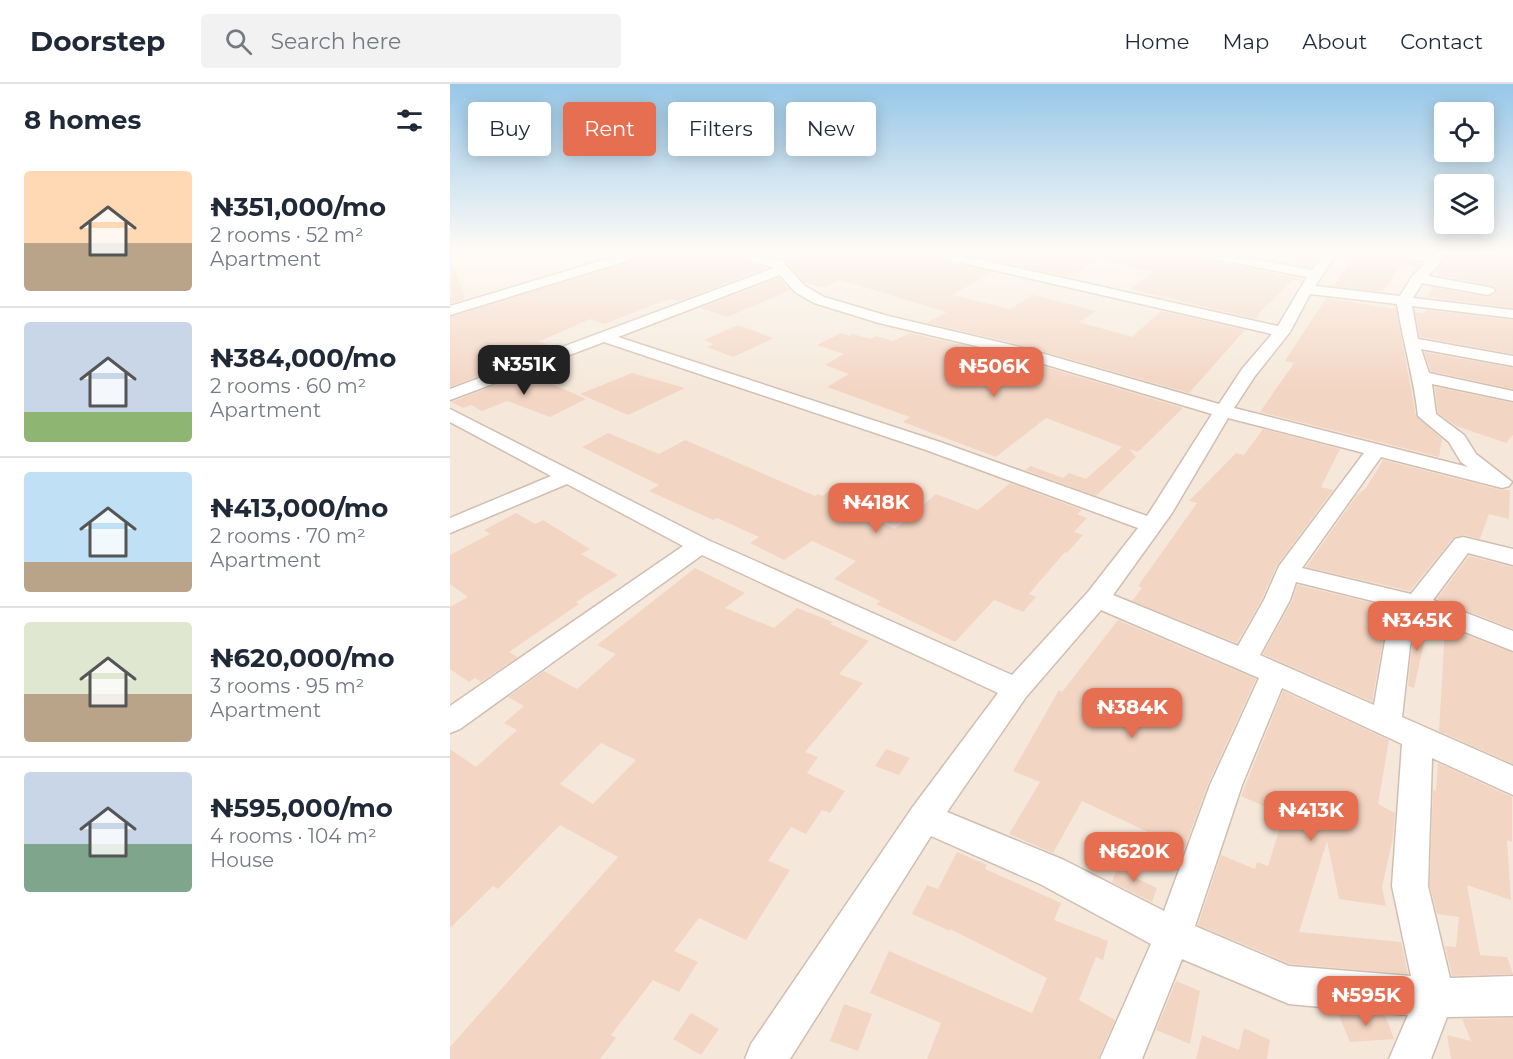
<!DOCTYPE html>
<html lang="en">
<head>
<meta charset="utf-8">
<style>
	body { margin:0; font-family:Montserrat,sans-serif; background:#f2f2f3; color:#1f2937; height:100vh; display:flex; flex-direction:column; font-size:22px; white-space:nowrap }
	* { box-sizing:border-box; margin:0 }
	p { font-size:20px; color:#747a83 }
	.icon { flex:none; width:33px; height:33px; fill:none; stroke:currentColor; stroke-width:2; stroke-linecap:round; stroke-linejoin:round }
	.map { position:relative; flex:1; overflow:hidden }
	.panel { display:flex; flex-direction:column; background:#fff; width:450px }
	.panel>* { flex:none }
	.top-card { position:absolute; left:18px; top:18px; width:570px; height:54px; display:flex; gap:12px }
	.buttons { position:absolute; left:984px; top:18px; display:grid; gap:12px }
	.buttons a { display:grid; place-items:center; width:60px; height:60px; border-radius:6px; background:#fff; box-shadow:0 3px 15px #0003; font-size:30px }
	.price { position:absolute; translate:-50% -51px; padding:0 14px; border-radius:12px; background:#e76f51; color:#fff; font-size:20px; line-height:39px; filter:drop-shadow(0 2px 3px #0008) }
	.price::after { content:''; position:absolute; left:50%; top:36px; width:18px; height:14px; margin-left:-9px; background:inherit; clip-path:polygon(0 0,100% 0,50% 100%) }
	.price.selected { background:#222; color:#fff }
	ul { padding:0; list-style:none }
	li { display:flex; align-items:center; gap:18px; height:150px; padding:0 24px }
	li+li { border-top:2px solid #e0e1e3 }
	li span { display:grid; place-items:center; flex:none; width:168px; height:120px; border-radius:6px; color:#555 }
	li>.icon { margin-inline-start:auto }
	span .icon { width:72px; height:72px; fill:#fffc; stroke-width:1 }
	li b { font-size:26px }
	h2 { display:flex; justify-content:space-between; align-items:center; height:72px; padding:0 24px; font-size:26px }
	.pill { padding:0 21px; border-radius:6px; background:#fff; box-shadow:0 3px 15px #0003; font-size:21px; line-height:54px }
	.pill.selected { background:#e76f51; color:#fff }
	header { display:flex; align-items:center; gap:36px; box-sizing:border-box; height:84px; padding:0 30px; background:#fff; border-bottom:2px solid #e0e1e3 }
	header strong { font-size:28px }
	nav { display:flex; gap:33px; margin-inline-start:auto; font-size:21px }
	.search { width:420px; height:54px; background:#f2f2f3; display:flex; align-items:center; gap:15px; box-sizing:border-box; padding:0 21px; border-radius:6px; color:#747a83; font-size:22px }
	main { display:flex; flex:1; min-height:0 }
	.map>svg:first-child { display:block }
	.residential { fill:#f5e8da }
	.building { fill:#f3d5c3; fill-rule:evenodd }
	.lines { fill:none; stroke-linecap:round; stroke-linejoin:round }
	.minor-casing { stroke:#d1beb0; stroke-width:3 }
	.minor { fill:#fff; fill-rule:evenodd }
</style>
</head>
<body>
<header>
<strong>Doorstep</strong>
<div class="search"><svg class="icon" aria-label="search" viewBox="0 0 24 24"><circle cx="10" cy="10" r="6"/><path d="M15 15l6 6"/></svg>Search here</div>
<nav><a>Home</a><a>Map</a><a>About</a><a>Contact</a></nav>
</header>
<main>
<section class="panel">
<h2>8 homes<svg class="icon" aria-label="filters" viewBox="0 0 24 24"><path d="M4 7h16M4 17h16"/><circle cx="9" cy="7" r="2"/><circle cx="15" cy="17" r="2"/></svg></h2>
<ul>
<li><span style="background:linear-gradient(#ffd9b3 60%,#b9a48a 0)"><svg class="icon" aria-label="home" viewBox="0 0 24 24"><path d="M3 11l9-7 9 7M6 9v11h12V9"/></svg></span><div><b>₦351,000/mo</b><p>2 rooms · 52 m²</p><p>Apartment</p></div></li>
<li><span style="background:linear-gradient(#c9d6e8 75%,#8fb573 0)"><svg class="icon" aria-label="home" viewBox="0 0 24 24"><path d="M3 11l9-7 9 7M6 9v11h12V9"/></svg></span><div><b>₦384,000/mo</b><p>2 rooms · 60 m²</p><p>Apartment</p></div></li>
<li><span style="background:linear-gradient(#bfe0f5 75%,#b9a48a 0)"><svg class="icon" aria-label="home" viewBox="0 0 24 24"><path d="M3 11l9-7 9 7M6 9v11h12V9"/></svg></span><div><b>₦413,000/mo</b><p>2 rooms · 70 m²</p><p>Apartment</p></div></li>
<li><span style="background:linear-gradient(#dfe7d0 60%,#b9a48a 0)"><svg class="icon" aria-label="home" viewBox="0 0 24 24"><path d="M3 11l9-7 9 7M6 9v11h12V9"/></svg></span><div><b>₦620,000/mo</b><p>3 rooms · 95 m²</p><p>Apartment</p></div></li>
<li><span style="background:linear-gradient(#c9d6e8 60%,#7fa58c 0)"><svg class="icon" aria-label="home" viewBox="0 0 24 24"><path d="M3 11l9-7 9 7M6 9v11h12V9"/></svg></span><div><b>₦595,000/mo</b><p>4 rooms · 104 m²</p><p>House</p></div></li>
</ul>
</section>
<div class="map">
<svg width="1063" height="975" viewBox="0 0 1063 975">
	<rect width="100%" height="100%" fill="#fdf6ec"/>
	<path class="residential" d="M0 168H1063V975H0Z"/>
	<path class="building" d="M210 168H248L286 174 317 184 229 217 221 215 210 218 154 240 140 235 88 258 97 260 55 279 59 281 0 303V233Z
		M306 168H328L372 178 397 168H474L477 173 543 188 502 211 560 225 583 211 646 227 629 238 682 253 711 227 795 246 739 309 571 261 477 239 497 228 390 196 375 203 355 199 334 175Z
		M505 168H719L853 195 851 198 842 196 807 231H809L806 235 680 205 703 188 648 175 619 193Z
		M855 168H873L861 184 842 180Z
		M906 168H930L938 174 971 180 967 184 952 181 932 208 884 202Z
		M1001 170 1029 175 1031 170 1063 175V224L977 213 982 203 1038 213 1047 208 1043 202 987 191 989 188 985 187Z
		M0 181H4L15 215 0 220Z
		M329 194 340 206 278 233 250 224Z
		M876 214 946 225 966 332 992 355 989 373 810 328 844 279 835 277Z
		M976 226 1063 236V270L970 253 965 228 975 229Z
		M288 241 324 254 283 273 257 263 264 260 254 256Z
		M391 249 399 252 403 250 420 255 426 252 443 257 460 249 559 272 733 324 688 368 679 365 686 373 646 412 575 386 581 382 613 394 619 389 636 395 672 363 596 334 546 373 453 338 460 333 377 303 399 290 375 281 394 270 367 261Z
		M974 268 1063 284V305L981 287Z
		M77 289 136 315 100 333 57 317 32 327 21 321 13 324 1 318Z
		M182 289 235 304 178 331 130 310Z
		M985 303 1063 319V351L1056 359 1006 342 988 329Z
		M813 345 890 365 871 403 883 406 827 481 812 515 787 559 682 517 692 504 688 502 747 419 739 417 786 369 794 371Z
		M158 349 209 370 235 356 365 412 368 410 373 412 384 403 415 416 404 426 445 445 486 410 528 426 560 399 632 426 627 430 637 434 624 448 633 451 617 469 615 468 579 510 586 513 573 528 544 516 505 558 426 520 430 517 384 495 406 477 362 457 334 476 300 459 309 453 267 434 263 436 199 407 209 401 132 363Z
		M933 376 1051 406H1060L1059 435 1039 430 1030 455 1014 451 1003 454 960 507 856 483 907 411 916 404Z
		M66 429 85 440 93 436 140 465 131 470 168 491 126 518 129 520 59 568 68 573 31 598 25 594 19 598 0 585V523L18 513 0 500V471L40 450 34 446Z
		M1019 472 1063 483V545L987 515Z
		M245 484 295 509 275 524 324 544 347 524 383 538 380 540 419 557 389 590 413 599 355 668 368 673 357 689 395 707 380 729 372 726 356 750 341 743 318 777 340 786 296 856 249 834 224 867 248 878 229 908 203 896 161 951 166 954 150 975H0V963L168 773 110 741 48 805 43 802 0 844V665L26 683 67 646 54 639 74 622 58 613 94 587 127 605 166 570 147 561ZM151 659 186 676 143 720 110 700Z
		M847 501 948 525 934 551 922 618 813 570 842 517Z
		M973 534 983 538 979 537 964 604 958 602 962 563Z
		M668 536 806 595 758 700 734 765 632 717 603 769 559 750 590 698 563 687 609 606 612 608Z
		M995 543 1063 569V680L989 647Z
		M833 607 939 656 928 720 945 729 943 753 932 803 936 822 889 815 877 757 849 848 951 858 958 890 840 880 748 841 771 771 805 785 807 778 818 782 834 731 791 712Z
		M436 665 460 674 449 691 425 682Z
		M988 679 1062 713V758L1057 756 1061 816 1017 801 1030 871 1057 873 1063 890 1002 892 995 862 1006 863 1009 833 987 830 980 802 983 706 986 707Z
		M507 768 537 781 535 785 611 819 604 836 658 857 653 876 646 873 629 916 665 936 648 975H477L491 939 420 909 439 867 582 929 597 894 500 845V847L462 830 477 801 488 805Z
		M669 780 686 788 684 793 707 804 702 818 662 798Z
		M726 897 750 907 740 960 706 946Z
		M394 920 422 930 408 967 380 957Z
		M887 927 935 931 944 955 900 958Z
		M241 929 269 945 251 971 223 955Z
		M1063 934V975H1001L997 951 1021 957 1012 935Z
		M794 944 820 956 817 975H746L752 951 789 966Z"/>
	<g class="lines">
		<defs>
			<path id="minor" d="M0 168H11L0 173Z
				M180 168H198L196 171 0 231V222Z
				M281 168H299L332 177 355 202 374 213 438 232 570 263 769 320 792 285 822 250 478 171 476 168H496L828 242 857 193 749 172 743 168H767L862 186 876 168H888L865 202 950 212 963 191 976 178 938 172 932 168H959L983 172 987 168H1000L978 192 1043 204 1045 207 1038 211 972 199 963 214 1063 226V234L962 222 968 255 1063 272V282L971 265 979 289 1063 307V317L982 300 986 330 1014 351 1026 370 1062 398 1059 402 1052 404 931 373 852 484 961 510 1005 455 1013 453 1063 465V481L1018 469 983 516 1063 547V567L972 531 960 562 952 633 1063 682V711L982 674 978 802 1000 894 1063 892V932L997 933 981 975H939L958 931 839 920 732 875 692 975H650L701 860 590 800 481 752 340 975H295L301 960 462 724 548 609 252 471 10 645 0 649V622L233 462 117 400 0 449V434L101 392 0 338V325L258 456 562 591 638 508 688 444 476 366 154 258 0 316V305L324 184 283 171ZM330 191 345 208 364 219 429 239 560 270 762 330 697 432 490 358 168 253ZM860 210 947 220C953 258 964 294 968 332L999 358 1011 378 1018 383 784 324 805 292 840 248ZM778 334 914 369 829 482 814 516 788 562 663 511 722 429ZM846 498 951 524 936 551 924 621 810 571 840 516ZM651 526 809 594 760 701 714 827 614 776 497 728 576 613ZM832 604 952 660 942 802 961 892 839 882 745 842 792 701Z"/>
		</defs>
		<use href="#minor" class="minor-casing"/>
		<use href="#minor" class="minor"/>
	</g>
	<linearGradient id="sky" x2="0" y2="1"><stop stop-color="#97c7e8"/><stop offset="0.55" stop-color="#fefbf6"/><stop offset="1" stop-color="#fefbf6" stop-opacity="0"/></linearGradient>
	<rect width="1063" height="304" fill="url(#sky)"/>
</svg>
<div class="buttons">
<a><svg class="icon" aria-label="locate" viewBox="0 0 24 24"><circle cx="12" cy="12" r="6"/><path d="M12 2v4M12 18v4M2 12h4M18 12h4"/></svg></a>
<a><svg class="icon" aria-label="layers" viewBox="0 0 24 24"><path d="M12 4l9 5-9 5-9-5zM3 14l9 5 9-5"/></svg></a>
</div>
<b class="price selected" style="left:74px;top:312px">₦351K</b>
<b class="price" style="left:544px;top:314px">₦506K</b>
<b class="price" style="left:426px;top:450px">₦418K</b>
<b class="price" style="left:967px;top:568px">₦345K</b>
<b class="price" style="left:682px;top:655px">₦384K</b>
<b class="price" style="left:861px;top:758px">₦413K</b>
<b class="price" style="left:684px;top:799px">₦620K</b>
<b class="price" style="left:916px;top:943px">₦595K</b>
<div class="top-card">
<a class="pill">Buy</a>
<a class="pill selected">Rent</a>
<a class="pill">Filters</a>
<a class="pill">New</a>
</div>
</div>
</main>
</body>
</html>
